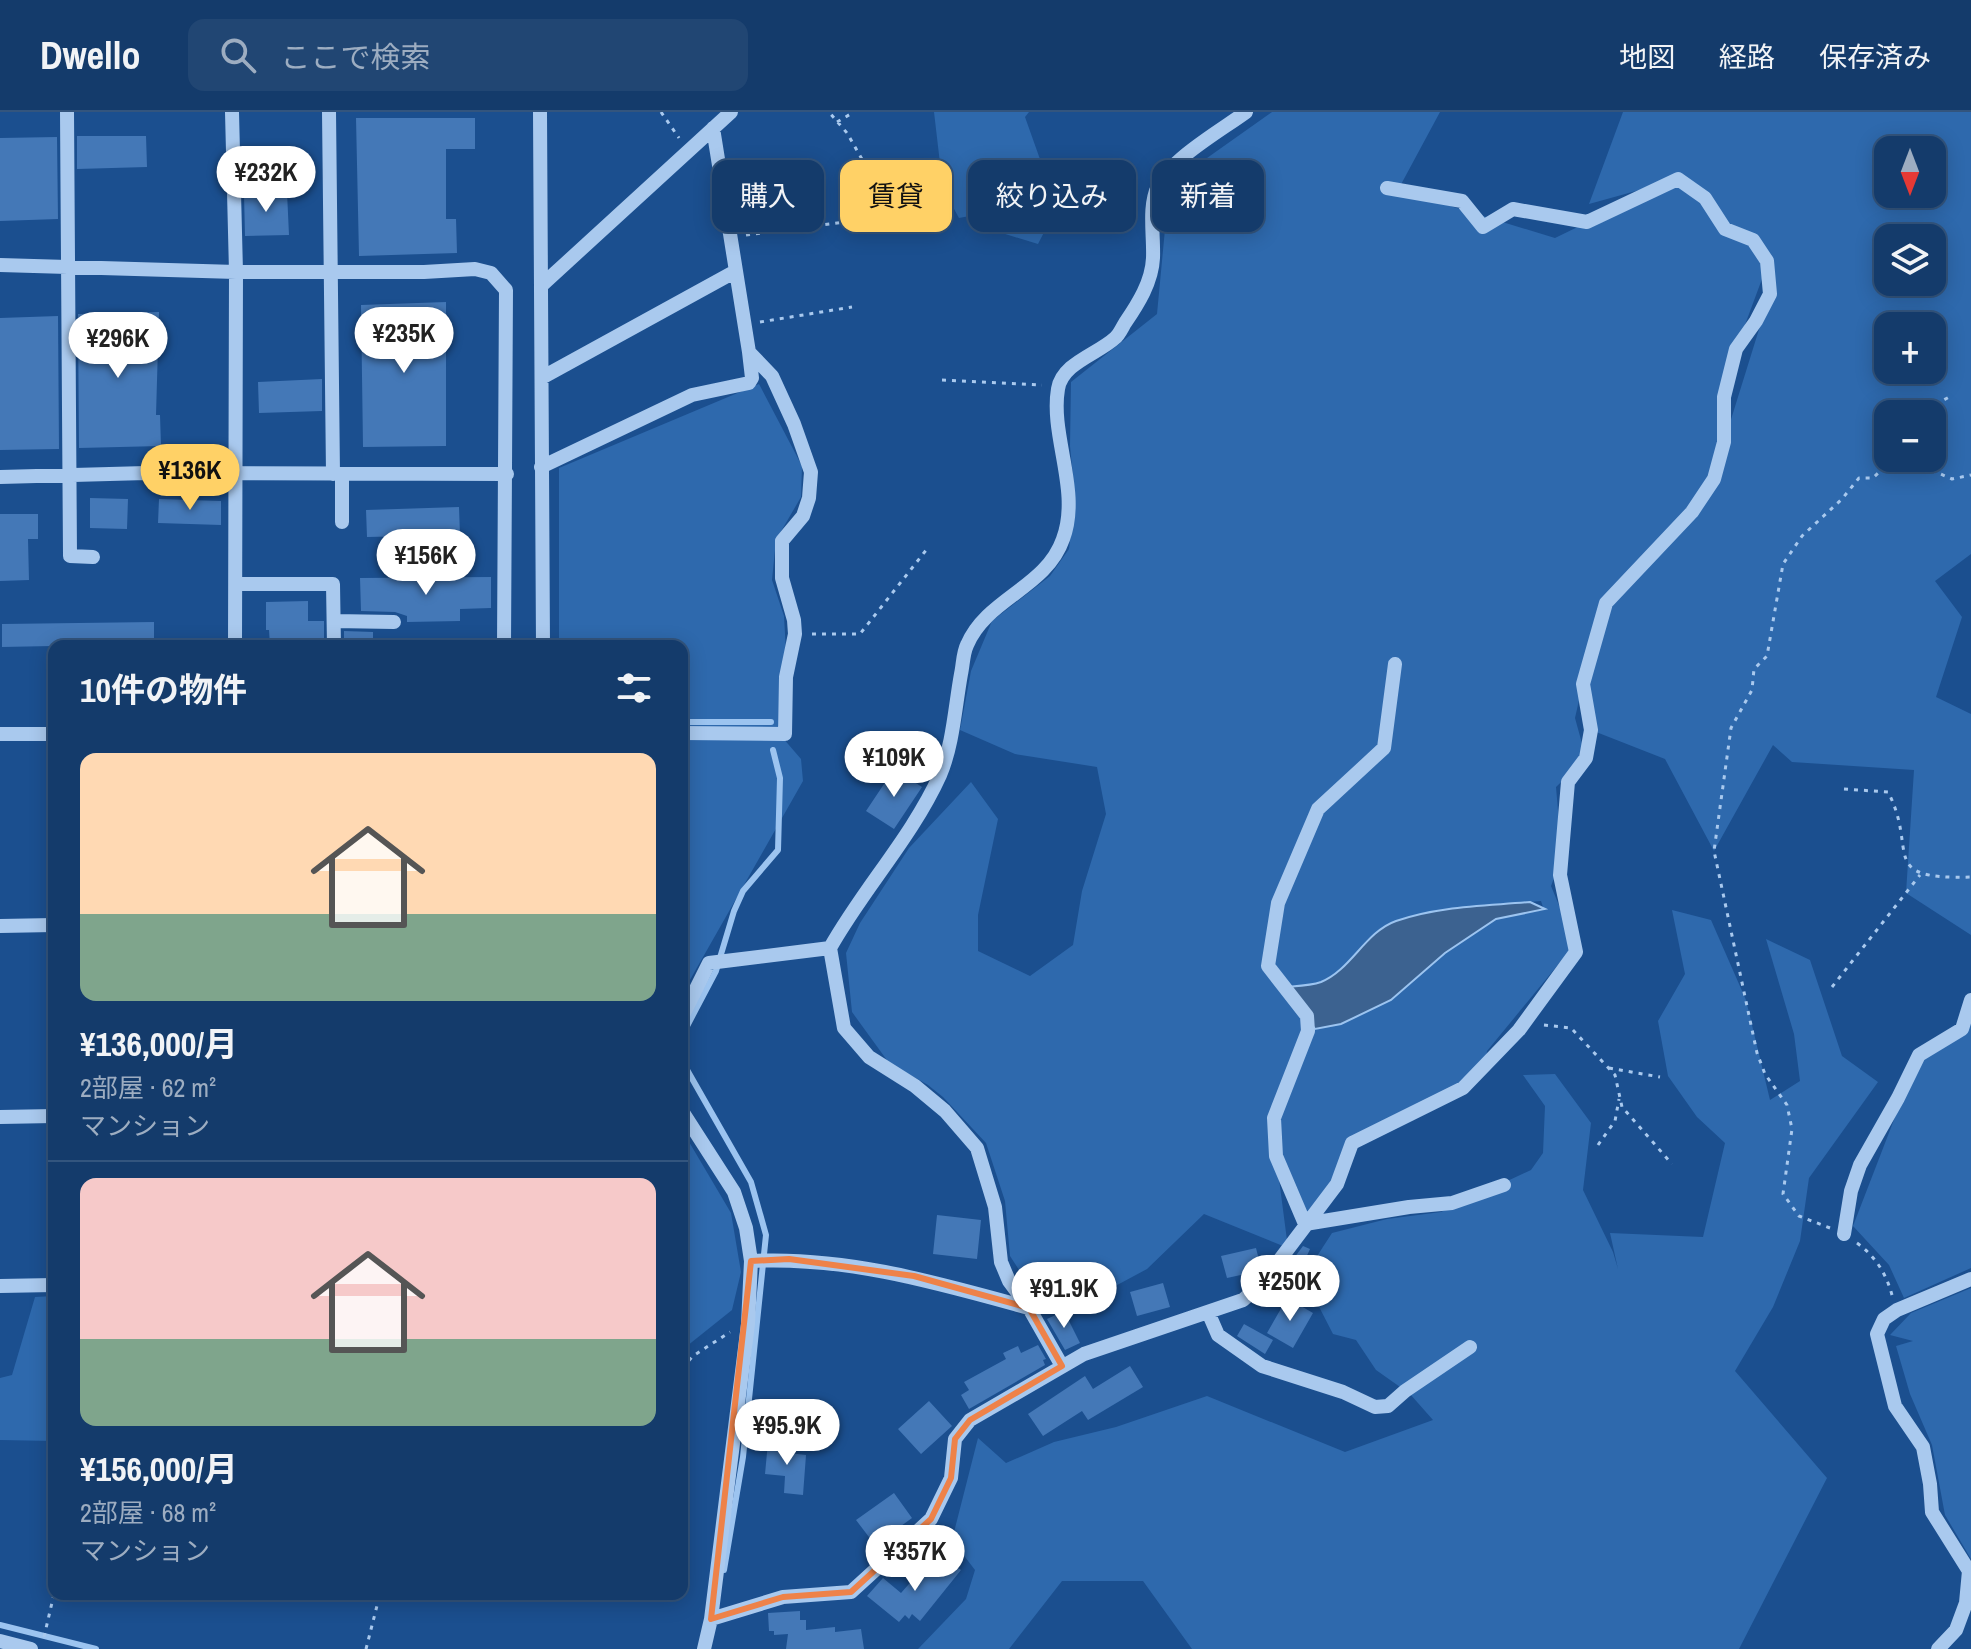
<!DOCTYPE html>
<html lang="ja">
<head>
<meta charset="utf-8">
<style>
	body { margin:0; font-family:"Archivo Narrow","Noto Sans JP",sans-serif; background:#214673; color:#f1f3f6; height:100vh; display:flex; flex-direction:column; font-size:30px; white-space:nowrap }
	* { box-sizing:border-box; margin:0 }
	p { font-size:26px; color:#9dadc1 }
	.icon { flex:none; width:44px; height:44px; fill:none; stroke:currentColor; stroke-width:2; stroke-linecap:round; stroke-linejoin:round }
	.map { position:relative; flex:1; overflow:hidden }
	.drawer { position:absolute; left:48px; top:528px; width:640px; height:960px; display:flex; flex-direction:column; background:#143b6b; border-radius:16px; box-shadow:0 4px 20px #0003,0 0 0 2px #33557e }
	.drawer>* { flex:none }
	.top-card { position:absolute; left:712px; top:48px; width:760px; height:72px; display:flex; gap:16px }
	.needle { width:52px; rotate:180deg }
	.fabs { position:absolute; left:1874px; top:24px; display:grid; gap:16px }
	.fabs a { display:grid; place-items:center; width:72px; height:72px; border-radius:16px; background:#143b6b; box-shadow:0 4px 20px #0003,0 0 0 2px #33557e; font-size:40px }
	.price { position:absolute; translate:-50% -68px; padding:0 18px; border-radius:28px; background:#fff; color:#222; font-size:26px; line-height:52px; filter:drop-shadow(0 2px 4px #0008) }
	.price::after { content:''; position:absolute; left:50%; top:48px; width:24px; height:18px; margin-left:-12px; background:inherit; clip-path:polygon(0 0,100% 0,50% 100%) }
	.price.selected { background:#ffd166; color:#111 }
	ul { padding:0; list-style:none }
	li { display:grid; align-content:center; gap:16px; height:424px; padding:0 32px }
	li+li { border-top:2px solid #33557e }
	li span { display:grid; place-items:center; height:248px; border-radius:16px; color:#555 }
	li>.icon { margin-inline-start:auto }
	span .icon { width:144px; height:144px; fill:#fffc; stroke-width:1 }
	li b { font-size:34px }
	h2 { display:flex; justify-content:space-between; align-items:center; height:96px; padding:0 32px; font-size:34px }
	.tag { padding:0 28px; border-radius:16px; background:#143b6b; box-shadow:0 4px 20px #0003,0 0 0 2px #33557e; font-size:28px; line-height:72px }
	.tag.selected { background:#ffd166; color:#111 }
	header { display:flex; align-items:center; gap:48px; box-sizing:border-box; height:112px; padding:0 40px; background:#143b6b; border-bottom:2px solid #33557e }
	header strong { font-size:38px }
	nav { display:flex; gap:44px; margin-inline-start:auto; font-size:28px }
	.search { width:560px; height:72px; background:#214673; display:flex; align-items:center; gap:20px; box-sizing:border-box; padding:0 28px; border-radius:16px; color:#9dadc1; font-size:30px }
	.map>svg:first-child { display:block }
	.green { fill:#2e69ad; fill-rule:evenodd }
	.water { fill:#3c6290; stroke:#9cc4f0; stroke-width:2 }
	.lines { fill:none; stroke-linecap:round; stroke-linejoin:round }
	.stream { stroke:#9cc4f0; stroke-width:6 }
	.building { fill:#4478b7 }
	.path { stroke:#a9c9ee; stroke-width:3; stroke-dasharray:4 6; stroke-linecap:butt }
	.minor { stroke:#a9c9ee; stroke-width:14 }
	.marked { fill:none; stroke:#ee8249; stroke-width:6; stroke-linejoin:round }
</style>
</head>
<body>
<header>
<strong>Dwello</strong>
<div class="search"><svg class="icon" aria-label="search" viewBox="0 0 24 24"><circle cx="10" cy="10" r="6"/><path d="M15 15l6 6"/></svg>ここで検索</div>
<nav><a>地図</a><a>経路</a><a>保存済み</a></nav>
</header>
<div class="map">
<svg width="1971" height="1537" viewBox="0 0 1971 1537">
	<rect width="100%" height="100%" fill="#1b4f8f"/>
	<path class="green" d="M934 0H1029L1025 5 1057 95 1038 132 1002 121 1012 96 959 106 943 77Z
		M1272 0H1440L1398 78 1555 126 1672 69 1589 92 1623 0H1971V442L1935 469 1962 505 1936 585 1971 602V823L1906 781 1914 658 1792 650 1773 633 1714 739 1665 647 1591 618 1582 575 1575 606 1586 646 1556 675 1562 745 1551 774 1575 832 1487 939 1485 953 1473 966 1352 1031 1339 1067 1305 1112 1276 1044 1288 1136 1204 1102 1147 1157 1093 1186 1034 1181 1010 1144 1005 1089 986 1031 943 985 928 973 889 951 852 900 846 841 860 811 909 736 971 670 998 707 978 803V839L1030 864 1073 833 1082 779 1106 702 1097 655 1015 642 960 618 971 559 992 509 1050 464 1069 437 1075 385 1070 334 1071 270 1157 202 1167 96 1183 63ZM1888 38H1932V82H1888ZM1888 126H1932V170H1888ZM1762 167 1770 182 1724 330 1736 237ZM1888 214H1932V258H1888ZM1888 302H1932V346H1888ZM1541 789 1544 798 1496 806 1341 912 1308 919 1307 904 1285 875 1320 871 1340 858 1367 828 1394 810 1451 797Z
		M759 272 802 354 801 385 776 428 772 468 784 504 786 540 782 625 801 647 803 669 682 882V534H559V356Z
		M1672 798 1711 808 1746 888 1770 988 1800 969 1794 922 1766 827 1810 848 1842 944 1878 970 1809 1066 1800 1129 1773 1195 1735 1259 1827 1366 1739 1537H1192L1143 1469H1062L1009 1537H918L966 1487 975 1458 952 1428 978 1326 1006 1351 1054 1330 1116 1315 1207 1284 1345 1340 1433 1308 1410 1282 1376 1258 1356 1228 1333 1222 1314 1185 1310 1155 1332 1121 1387 1107 1441 1100 1531 1058 1543 1041 1545 994 1523 963 1555 962 1591 1011 1583 1078 1613 1140 1618 1157 1610 1121 1703 1125 1725 1031 1697 1005 1668 964 1658 909 1685 862Z
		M1971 902V1156L1904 1186 1889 1153 1853 1114 1919 943Z
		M682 1018 731 1101 741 1160 732 1198 682 1238Z
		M1971 1176V1447L1945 1403 1932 1333 1910 1282 1896 1234 1913 1229 1890 1223 1911 1201Z
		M54 1184V1329L0 1328V1266L12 1263 35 1185Z"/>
	<path class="water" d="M1530 790 1545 797 1496 807 1445 841 1391 888 1341 912 1315 917 1284 875C1295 874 1310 874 1321 870 1351 858 1365 820 1396 809 1438 794 1486 794 1530 790Z"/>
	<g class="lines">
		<path class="stream" d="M682 610H771
			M682 934 685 918 716 859 734 799 743 779 778 738 780 666 773 638
			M682 949 751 1070 766 1123 743 1345 724 1458
			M0 1513 96 1537"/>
	</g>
	<path class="building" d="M356 6H475V37H446V107H456L457 141 359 144Z
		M77 24H146L147 55 77 57Z
		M57 25 58 107 0 109V26Z
		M287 80 289 123 245 124 244 82Z
		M446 190V334L363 335 361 193Z
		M159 200 156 303H160L161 334 79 336 78 202Z
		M58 204 59 337 0 338V206Z
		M322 267V299L259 301 258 270Z
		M90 386 128 387 127 417 90 416Z
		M159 387 221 389V413L158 411Z
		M459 395 460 423 367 425 366 398Z
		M0 402H38V427H28L29 468 0 469Z
		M491 465V496L460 497V509L407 510V504L395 500 361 499 360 466Z
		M308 489V509H324V534H270L269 518H266V490Z
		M154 510V532L2 535V512Z
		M344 519 373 520V534H344Z
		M894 657 922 675 894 717 866 699Z
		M937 1103 981 1108 977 1147 933 1142Z
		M1303 1134 1310 1137 1292 1176 1277 1169Z
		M1256 1136 1261 1156 1259 1159 1227 1166 1221 1144Z
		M1163 1171 1170 1195 1137 1204 1130 1180Z
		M1287 1186 1313 1201 1293 1236 1267 1221Z
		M1064 1199 1080 1231 1065 1238 1047 1207Z
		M1244 1212 1273 1228 1265 1242 1237 1224Z
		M1038 1233 1046 1247 1043 1248 1045 1253 969 1297 961 1283 969 1278 964 1270 1006 1247 1003 1241 1018 1234 1021 1241Z
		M1130 1254 1143 1275 1088 1308 1082 1299 1043 1324 1028 1302 1085 1264 1093 1277Z
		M929 1289 952 1314 921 1342 898 1317Z
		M768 1330 790 1332 789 1341 806 1343 803 1383 784 1381 785 1364 765 1362Z
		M894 1381 912 1406 875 1433 856 1408Z
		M945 1447 961 1458 920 1509 912 1502 909 1507 905 1503 899 1510 867 1484 883 1466 901 1481 923 1456 933 1465Z
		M800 1499V1508H806V1518L835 1515V1520L861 1517 864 1537H786L788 1522 774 1523V1519H769L768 1501Z"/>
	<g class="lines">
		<path class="path" d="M661 0 679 26
			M837 10 854 0
			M746 123 867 107 882 102 886 89 847 21 829 0
			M760 210 852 195
			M942 268 1042 273
			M1918 302 1951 284
			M1893 349 1929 357 1952 367 1971 363
			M812 522H860L927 437
			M1844 677 1888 680C1919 739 1876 768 1971 765
			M1832 875 1920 763
			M1544 913 1571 916 1615 963 1622 995 1672 1052
			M1609 956 1660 965
			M1598 1033 1615 1009 1619 987
			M1830 1116 1799 1104 1783 1082 1792 1017 1787 993 1765 962 1757 941 1714 739 1731 616 1752 578 1754 557 1767 544 1783 452 1802 424 1842 387 1859 366H1873L1894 346
			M1857 1131C1875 1144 1886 1161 1892 1183
			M682 1256 693 1244 730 1220
			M44 1525 54 1482
			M366 1537 380 1482"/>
		<path class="minor" d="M67 0 70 444 93 445
			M232 0 236 160 235 534
			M329 0 333 362
			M540 0 543 534
			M0 153 236 160H424L475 157 491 161 506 178 504 534
			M542 173 731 0
			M543 265 736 159
			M541 355 692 283 749 271 752 266 749 240
			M342 362V410
			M0 365 146 361 507 362
			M236 472H333L334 534
			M334 509 394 510
			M1395 552 1384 636 1318 697 1278 791 1268 854 1307 904 1308 919 1274 1006 1276 1044 1305 1112 1409 1095 1452 1091 1504 1073
			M682 621 785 622 786 565 795 522 794 508 782 466V429L803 404 809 386 811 360 794 312 772 264 749 240 713 16
			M0 622H54
			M0 814 54 813
			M830 836 844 916 869 945 915 974 945 999 977 1036 995 1095 1001 1150 1009 1169 1029 1196
			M682 905 709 851 830 836C863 777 912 725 940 663 953 633 955 595 961 562 963 553 963 541 967 533 987 486 1046 476 1063 427 1081 379 1050 324 1058 277 1062 251 1098 242 1115 226 1119 223 1122 216 1125 211 1138 192 1152 170 1153 146 1154 123 1148 95 1158 74 1172 46 1220 19 1246 0
			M682 999 734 1080 746 1116 751 1149 748 1212 711 1507 704 1537
			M0 1005 54 1004
			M1844 1122 1851 1079 1860 1053 1898 986 1919 943 1962 917 1971 888
			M751 1149C846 1144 938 1171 1029 1196L1062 1254
			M0 1174 54 1173
			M1208 1200 1218 1223 1262 1254 1343 1280 1375 1295 1388 1294 1405 1279 1470 1235
			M711 1507 783 1485 851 1480 931 1407 951 1366 955 1327 970 1308 1084 1242 1243 1188 1263 1170 1337 1072 1352 1031 1463 976 1519 918 1576 840 1560 763 1568 670 1586 646 1591 618 1583 572 1606 491 1692 400 1714 367 1724 330V285L1736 237 1756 209 1770 182 1767 149 1753 128 1725 117 1705 86 1678 67 1587 110 1513 97 1483 115 1462 89 1387 76
			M0 1529 31 1537
			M1938 1537 1956 1518 1966 1491 1969 1459 1932 1400 1930 1372 1923 1335 1895 1294 1877 1222 1884 1207 1897 1198 1971 1167"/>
	</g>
	<path class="marked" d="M789 1147 914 1164 1029 1196 1062 1254 970 1308 955 1327 951 1366 931 1407 851 1480 783 1485 711 1507 751 1149Z"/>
</svg>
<div class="fabs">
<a><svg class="needle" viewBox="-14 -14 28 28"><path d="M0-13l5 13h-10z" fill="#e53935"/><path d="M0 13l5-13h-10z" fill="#9dadc1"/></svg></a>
<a><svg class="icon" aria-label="layers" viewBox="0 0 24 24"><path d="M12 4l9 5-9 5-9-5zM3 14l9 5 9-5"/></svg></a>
<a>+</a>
<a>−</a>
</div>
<b class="price" style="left:266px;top:102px">¥232K</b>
<b class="price" style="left:404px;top:263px">¥235K</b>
<b class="price" style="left:118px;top:268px">¥296K</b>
<b class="price selected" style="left:190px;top:400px">¥136K</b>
<b class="price" style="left:426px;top:485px">¥156K</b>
<b class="price" style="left:894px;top:687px">¥109K</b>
<b class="price" style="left:1290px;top:1211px">¥250K</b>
<b class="price" style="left:1064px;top:1218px">¥91.9K</b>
<b class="price" style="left:787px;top:1355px">¥95.9K</b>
<b class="price" style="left:915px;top:1481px">¥357K</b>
<div class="top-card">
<a class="tag">購入</a>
<a class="tag selected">賃貸</a>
<a class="tag">絞り込み</a>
<a class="tag">新着</a>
</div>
<section class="drawer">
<h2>10件の物件<svg class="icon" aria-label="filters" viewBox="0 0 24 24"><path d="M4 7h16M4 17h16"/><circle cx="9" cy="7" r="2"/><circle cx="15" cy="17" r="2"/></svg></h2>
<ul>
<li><span style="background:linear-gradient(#ffd9b3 65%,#7fa58c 0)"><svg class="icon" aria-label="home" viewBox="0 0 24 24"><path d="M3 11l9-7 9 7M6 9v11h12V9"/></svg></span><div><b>¥136,000/月</b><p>2部屋 · 62 m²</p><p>マンション</p></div></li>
<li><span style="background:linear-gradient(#f6c9c9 65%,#7fa58c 0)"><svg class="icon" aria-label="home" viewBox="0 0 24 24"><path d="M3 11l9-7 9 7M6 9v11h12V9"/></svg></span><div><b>¥156,000/月</b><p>2部屋 · 68 m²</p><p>マンション</p></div></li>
</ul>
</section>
</div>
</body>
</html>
